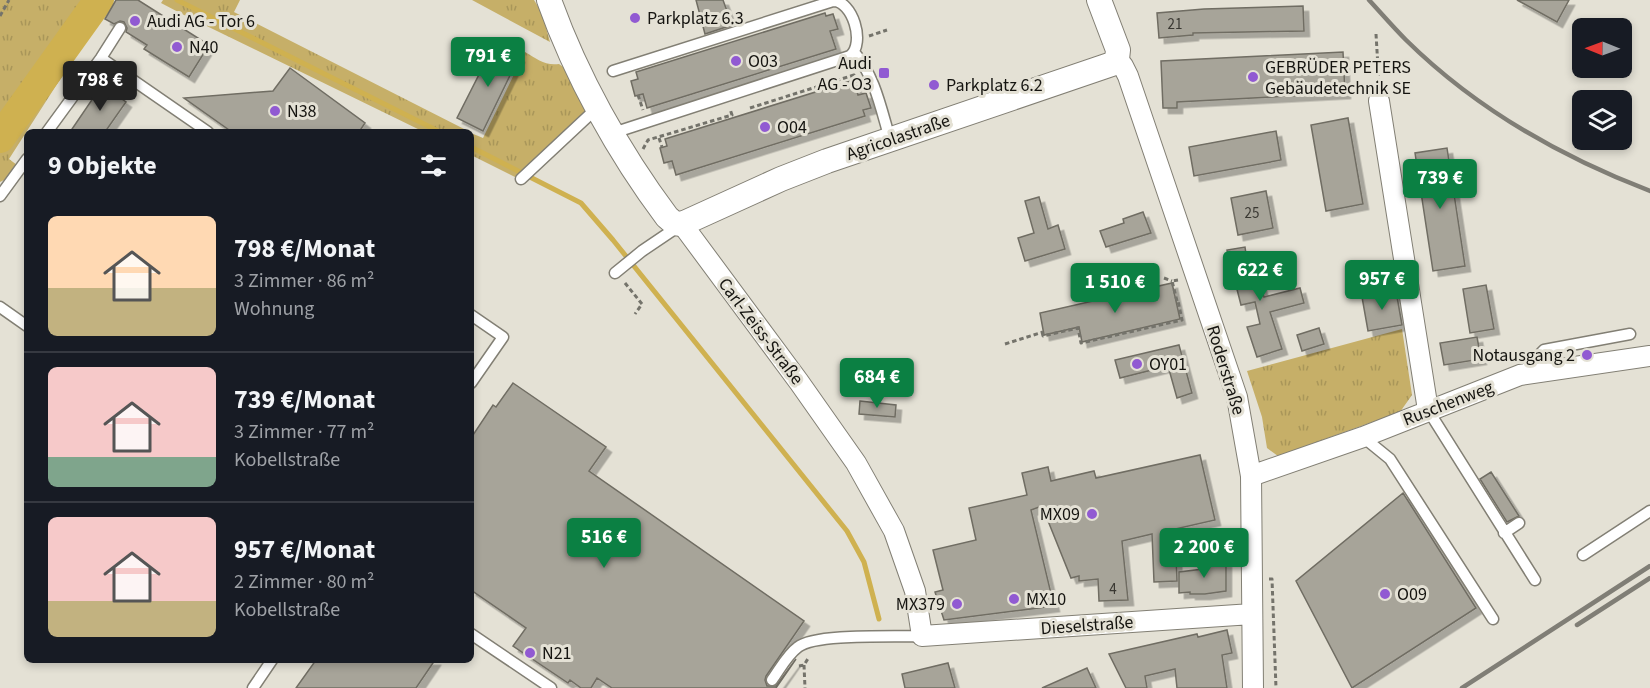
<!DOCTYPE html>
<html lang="de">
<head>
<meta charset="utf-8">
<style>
	body { margin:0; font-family:"Source Sans 3",sans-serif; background:#20242c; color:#f1f3f6; height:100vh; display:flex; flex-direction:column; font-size:22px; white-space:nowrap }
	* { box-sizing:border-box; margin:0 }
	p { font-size:20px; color:#9ea1a6 }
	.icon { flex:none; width:33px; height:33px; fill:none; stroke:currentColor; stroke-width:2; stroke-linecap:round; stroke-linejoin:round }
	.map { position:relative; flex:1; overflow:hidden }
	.details { position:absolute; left:24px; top:129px; width:450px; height:534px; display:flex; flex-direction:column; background:#171b24; border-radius:9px; box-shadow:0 3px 9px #0003 }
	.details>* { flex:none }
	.needle { width:39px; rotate:271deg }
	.fabs { position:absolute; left:1572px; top:18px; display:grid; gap:12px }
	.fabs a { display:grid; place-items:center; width:60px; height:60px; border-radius:9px; background:#171b24; box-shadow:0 3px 9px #0003; font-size:30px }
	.price { position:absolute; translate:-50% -51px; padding:0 14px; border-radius:6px; background:#0b8043; color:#fff; font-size:20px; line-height:39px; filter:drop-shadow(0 2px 3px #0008) }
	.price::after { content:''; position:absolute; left:50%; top:36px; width:18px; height:14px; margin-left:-9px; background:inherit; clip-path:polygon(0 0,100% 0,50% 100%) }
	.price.current { background:#222; color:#fff }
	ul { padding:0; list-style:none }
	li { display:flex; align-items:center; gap:18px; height:150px; padding:0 24px }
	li+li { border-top:2px solid #363941 }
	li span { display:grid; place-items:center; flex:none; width:168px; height:120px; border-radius:9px; color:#555 }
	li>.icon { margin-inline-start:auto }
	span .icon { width:72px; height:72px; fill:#fffc; stroke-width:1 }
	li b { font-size:26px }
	h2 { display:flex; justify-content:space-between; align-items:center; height:72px; padding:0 24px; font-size:26px }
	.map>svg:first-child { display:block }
	.grass { fill:url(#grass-tufts) }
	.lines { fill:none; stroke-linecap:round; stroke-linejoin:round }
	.stream { stroke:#cfb150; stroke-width:5 }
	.river { stroke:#cfb150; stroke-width:30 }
	.building { fill:#a7a499; stroke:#706d63; stroke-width:1.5; filter:url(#shadow) }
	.service-casing { stroke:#827f74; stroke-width:13 }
	.minor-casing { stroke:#827f74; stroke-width:22 }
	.tertiary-casing { stroke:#827f74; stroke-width:26 }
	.path { stroke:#74736b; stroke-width:3; stroke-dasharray:4.5 3; stroke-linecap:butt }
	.service { stroke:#fff; stroke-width:10 }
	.minor { stroke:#fff; stroke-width:20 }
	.tertiary { stroke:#fff; stroke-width:24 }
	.rail { stroke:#807e76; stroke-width:4.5 }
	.poi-dot { fill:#915ad2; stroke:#e4e1d5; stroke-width:2 }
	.labels { text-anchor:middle; stroke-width:6; stroke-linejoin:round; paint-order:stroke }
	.number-label { font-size:15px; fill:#3a3832 }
	.poi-label { font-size:18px; fill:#151410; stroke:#e4e1d5; text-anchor:start }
	.street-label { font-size:18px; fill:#151410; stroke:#e4e1d5 }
</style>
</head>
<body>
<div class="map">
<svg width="1650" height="688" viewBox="0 0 1650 688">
	<defs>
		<pattern id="grass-tufts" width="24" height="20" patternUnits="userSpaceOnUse" patternTransform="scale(1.5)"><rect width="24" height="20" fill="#c6af68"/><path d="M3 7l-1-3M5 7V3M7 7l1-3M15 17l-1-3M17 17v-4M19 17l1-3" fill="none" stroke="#a99659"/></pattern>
		<filter id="shadow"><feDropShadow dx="5.5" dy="5.5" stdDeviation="0" flood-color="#0004"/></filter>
	</defs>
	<rect width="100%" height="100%" fill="#e4e1d5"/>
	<path class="grass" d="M0 0H111L9 159 17 165 6 179 0 182Z
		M163 0H240L234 12 470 132H424L182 14 161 3Z
		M472 0H534L542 13 550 42Z
		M525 52C537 59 545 66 559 64L566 69 585 109 583 115 515 177 471 155V133L483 138Z
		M1402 329 1412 395 1400 412 1278 456 1267 448 1262 417 1247 371Z"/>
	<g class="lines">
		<path class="stream" d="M177 0 440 132
			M0 137 99 0
			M471 147 581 203 613 240 847 531 864 562 879 619"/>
		<path class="river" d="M0 138 99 0"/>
	</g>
	<path class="building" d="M116 0H138L209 45 189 77 144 49 147 45 126 32 127 28 124 22 120 21 114 24 105 19Z
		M696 0H723L732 25 705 34Z
		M1517 0H1569L1557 22Z
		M1303 6 1304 31 1193 33V35L1159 38 1157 13 1204 9Z
		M825 13 826 16 833 14 838 29 830 31 836 49 647 108 643 94 635 96 631 81 638 79 636 72Z
		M494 45 519 57 483 131 457 118Z
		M1343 52 1345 93 1177 102V108H1163L1161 61Z
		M290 68 365 123 359 132H232L184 98 273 91Z
		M854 80 858 95 866 93 871 108 863 110 865 116 676 175 672 161 664 163 660 148 667 146 665 139Z
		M102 85 126 102 105 132H70Z
		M1348 118 1363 204 1326 211 1311 125Z
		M1276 131 1281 160 1194 176 1189 147Z
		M1447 148 1465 266 1433 271 1415 153Z
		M1266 191 1273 228 1238 235 1231 198Z
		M1039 197 1048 229 1058 225 1065 249 1025 261 1018 238 1034 233 1025 201Z
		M1143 212 1151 233 1106 247 1100 231 1124 223 1123 219Z
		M1245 247 1248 268 1256 266 1264 297 1300 288 1304 303 1270 312 1282 349 1257 357 1247 327 1260 324 1255 302 1241 305 1227 250Z
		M1172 283 1180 319 1082 342 1079 327 1044 335 1040 313Z
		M1486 285 1494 329 1470 333 1463 289Z
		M1396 291 1402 325 1368 331 1362 297Z
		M1319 328 1324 344 1302 351 1297 335Z
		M1477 337 1481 359 1444 365 1440 343Z
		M1179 345 1192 393 1177 398 1168 366 1120 378 1115 360Z
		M513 383 606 447 589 471 804 621 766 676 765 680 767 686H776L796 659 776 688H612L597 678 591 688H581L570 680 568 683 513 646 526 628 471 590V438L493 405 496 407Z
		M860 401 896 405 895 417 859 414Z
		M1200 455 1215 520 1175 529 1177 581 1154 582 1152 534 1122 541 1128 600 1099 601 1098 579 1079 581V576L1071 578 1042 506 1031 510 1054 606 944 620 935 592 943 590 933 550 976 540 969 508 1027 495 1022 473 1048 467 1051 481 1094 471 1096 478Z
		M1491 472 1519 516 1507 522 1480 479Z
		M1403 493 1476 608 1352 688 1296 581Z
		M1203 562H1226V591L1205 594H1190V592L1179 593V572L1203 569Z
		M1227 630 1232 653 1222 655 1227 688H1177L1175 669 1145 676 1147 688H1126L1109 654 1197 634 1198 637Z
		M316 660H435L416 688H296Z
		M948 663 955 688H905L902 674Z
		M1087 668 1096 688H1042Z"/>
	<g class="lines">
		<defs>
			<path id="service" d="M854 52C875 76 881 109 890 139
				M101 58 208 132
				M47 132 101 58 120 28
				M613 133 850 56C866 43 852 0 833 1L613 71
				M521 179 598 107
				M0 196 27 159
				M615 273 642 251 679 226
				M0 307 27 326
				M471 315 503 337 471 383
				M1522 373 1544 350 1630 334
				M1428 410 1535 580
				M1363 437 1390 459 1493 619
				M1504 533 1519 523
				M1583 555 1650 511
				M471 634 551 688
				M772 680C780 669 787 655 798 647 815 633 896 637 922 636
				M253 688 272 660"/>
			<path id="minor" d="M1117 59 1123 66 1128 76 1237 397 1251 476 1253 688
				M1379 101 1428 410
				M682 224 799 382 856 463 894 531 915 591 922 636 1252 614
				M1251 476 1363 437 1520 375 1650 356"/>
			<path id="tertiary" d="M549 0C576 76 619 153 667 217L674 223 682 224 781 179 827 161 1112 64 1117 59 1118 50 1099 0"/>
		</defs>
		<use href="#service" class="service-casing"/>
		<use href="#minor" class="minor-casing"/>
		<use href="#tertiary" class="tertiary-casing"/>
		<path class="path" d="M0 16 9 0
			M1376 34 1379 84
			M869 36 887 30
			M638 95 643 110
			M750 108 854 75 858 87
			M659 138 662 147
			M643 149 648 140 732 115 730 109
			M1164 278 1172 281
			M625 283 642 304 635 314
			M1177 301 1172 281 1178 280
			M1042 332 1043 336 1078 328 1081 343 1182 320 1178 301
			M1005 344 1043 332
			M1269 579H1272L1276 688
			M804 665 805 688
			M799 666 804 665 809 657"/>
		<use href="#service" class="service"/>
		<use href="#minor" class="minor"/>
		<use href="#tertiary" class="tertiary"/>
		<path class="rail" d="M1369 0C1381 13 1393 27 1406 40 1475 108 1561 157 1650 191
			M1577 625 1650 578
			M1462 688 1650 566"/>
	</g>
	<g class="poi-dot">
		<circle cx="635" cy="18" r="6"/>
		<circle cx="135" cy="21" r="6"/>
		<circle cx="177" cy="47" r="6"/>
		<circle cx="736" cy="61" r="6"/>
		<rect x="878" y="67" width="12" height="12" rx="3"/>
		<circle cx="1253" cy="77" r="6"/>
		<circle cx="934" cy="85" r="6"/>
		<circle cx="275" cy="111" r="6"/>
		<circle cx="765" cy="127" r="6"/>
		<circle cx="1587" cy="355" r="6"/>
		<circle cx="1137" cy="364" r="6"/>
		<circle cx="1092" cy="514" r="6"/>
		<circle cx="1385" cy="594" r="6"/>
		<circle cx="1014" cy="599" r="6"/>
		<circle cx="957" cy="604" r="6"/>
		<circle cx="530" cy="653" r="6"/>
	</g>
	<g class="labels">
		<g class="number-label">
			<text x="1175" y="29">21</text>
			<text x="1252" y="218">25</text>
			<text x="1113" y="594">4</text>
		</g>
		<g class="poi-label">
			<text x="647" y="24">Parkplatz 6.3</text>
			<text x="147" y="27">Audi AG - Tor 6</text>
			<text x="189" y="53">N40</text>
			<text x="748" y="67">O03</text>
			<text x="872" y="69" text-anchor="end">Audi<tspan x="872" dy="21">AG - O3</tspan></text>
			<text x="1265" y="73">GEBRÜDER PETERS<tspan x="1265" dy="21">Gebäudetechnik SE</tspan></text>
			<text x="946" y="91">Parkplatz 6.2</text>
			<text x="287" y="117">N38</text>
			<text x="777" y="133">O04</text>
			<text x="1575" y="361" text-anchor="end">Notausgang 2</text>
			<text x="1149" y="370">OY01</text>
			<text x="1080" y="520" text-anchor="end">MX09</text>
			<text x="1397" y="600">O09</text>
			<text x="1026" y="605">MX10</text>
			<text x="945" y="610" text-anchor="end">MX379</text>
			<text x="542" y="659">N21</text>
		</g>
		<g class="street-label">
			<text transform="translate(898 137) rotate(-19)" y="6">Agricolastraße</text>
			<text transform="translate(761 331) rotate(53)" y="6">Carl-Zeiss-Straße</text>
			<text transform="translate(1226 370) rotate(73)" y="6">Roderstraße</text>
			<text transform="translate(1448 403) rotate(-21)" y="6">Ruschenweg</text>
			<text transform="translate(1087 625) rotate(-4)" y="6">Dieselstraße</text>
		</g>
	</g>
</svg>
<div class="fabs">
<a><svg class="needle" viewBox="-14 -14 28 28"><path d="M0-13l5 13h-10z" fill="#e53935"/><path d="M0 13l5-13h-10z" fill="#9ea1a6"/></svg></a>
<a><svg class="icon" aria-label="layers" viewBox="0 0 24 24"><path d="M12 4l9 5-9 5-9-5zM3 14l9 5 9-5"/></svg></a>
</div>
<b class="price" style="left:488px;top:88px">791 €</b>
<b class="price current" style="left:100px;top:112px">798 €</b>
<b class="price" style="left:1440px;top:210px">739 €</b>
<b class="price" style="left:1260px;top:302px">622 €</b>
<b class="price" style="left:1382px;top:311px">957 €</b>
<b class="price" style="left:1115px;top:314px">1 510 €</b>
<b class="price" style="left:877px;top:409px">684 €</b>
<b class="price" style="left:604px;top:569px">516 €</b>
<b class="price" style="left:1204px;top:579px">2 200 €</b>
<section class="details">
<h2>9 Objekte<svg class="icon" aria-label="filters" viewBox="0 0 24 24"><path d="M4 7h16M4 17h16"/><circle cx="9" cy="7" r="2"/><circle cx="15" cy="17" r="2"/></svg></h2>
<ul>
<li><span style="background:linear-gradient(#ffd9b3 60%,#c2b280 0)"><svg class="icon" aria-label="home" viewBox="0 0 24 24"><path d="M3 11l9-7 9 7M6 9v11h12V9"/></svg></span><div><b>798 €/Monat</b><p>3 Zimmer · 86 m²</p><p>Wohnung</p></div></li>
<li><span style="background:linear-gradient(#f6c9c9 75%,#7fa58c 0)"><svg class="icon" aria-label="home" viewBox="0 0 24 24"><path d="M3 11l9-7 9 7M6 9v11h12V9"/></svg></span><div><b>739 €/Monat</b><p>3 Zimmer · 77 m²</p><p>Kobellstraße</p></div></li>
<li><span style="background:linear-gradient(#f6c9c9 70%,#c2b280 0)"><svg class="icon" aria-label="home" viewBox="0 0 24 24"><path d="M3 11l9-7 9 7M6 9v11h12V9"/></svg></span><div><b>957 €/Monat</b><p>2 Zimmer · 80 m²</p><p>Kobellstraße</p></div></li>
</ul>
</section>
</div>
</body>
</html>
